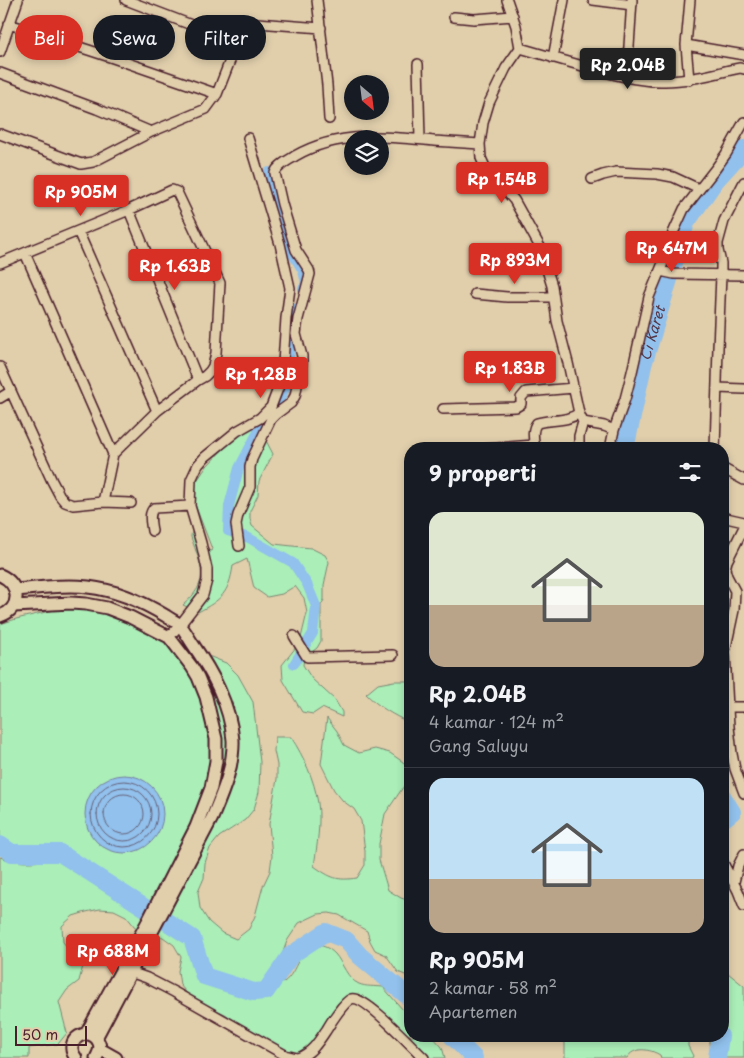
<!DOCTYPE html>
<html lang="id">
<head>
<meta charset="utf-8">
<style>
	body { margin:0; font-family:"Playpen Sans",sans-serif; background:#20242c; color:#f1f3f6; height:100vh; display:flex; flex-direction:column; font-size:19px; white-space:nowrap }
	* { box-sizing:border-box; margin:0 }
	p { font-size:16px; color:#9ea1a6 }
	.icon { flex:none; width:28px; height:28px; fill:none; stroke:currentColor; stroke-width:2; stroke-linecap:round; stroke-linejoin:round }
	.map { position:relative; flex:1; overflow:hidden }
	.details { position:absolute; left:404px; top:442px; width:325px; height:600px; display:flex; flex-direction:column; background:#171b24; border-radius:20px; box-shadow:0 2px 8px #0003 }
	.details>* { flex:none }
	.top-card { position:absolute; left:15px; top:15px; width:314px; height:45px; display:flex; gap:10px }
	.needle { width:32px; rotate:152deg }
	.buttons { position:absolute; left:344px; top:75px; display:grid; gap:10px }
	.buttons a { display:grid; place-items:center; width:45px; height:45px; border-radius:50%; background:#171b24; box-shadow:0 2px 8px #0003; font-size:25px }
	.scale { position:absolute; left:15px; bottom:12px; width:72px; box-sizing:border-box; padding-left:5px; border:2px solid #4a1f2b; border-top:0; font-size:14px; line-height:18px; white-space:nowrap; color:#4a1f2b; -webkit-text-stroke:4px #e1cfac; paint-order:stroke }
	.price { position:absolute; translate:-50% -42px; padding:0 11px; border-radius:5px; background:#d93025; color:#fff; font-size:16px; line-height:32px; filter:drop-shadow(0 1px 2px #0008) }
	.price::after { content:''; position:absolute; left:50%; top:30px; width:15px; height:11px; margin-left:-8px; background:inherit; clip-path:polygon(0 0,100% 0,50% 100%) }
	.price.active { background:#222; color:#fff }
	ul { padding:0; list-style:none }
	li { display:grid; align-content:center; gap:10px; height:265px; padding:0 25px }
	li+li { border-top:1px solid #363941 }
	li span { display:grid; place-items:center; height:155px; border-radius:15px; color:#555 }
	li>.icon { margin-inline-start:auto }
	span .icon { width:90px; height:90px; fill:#fffc; stroke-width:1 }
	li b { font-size:21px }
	h2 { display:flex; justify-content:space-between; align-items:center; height:60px; padding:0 25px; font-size:21px }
	.tag { padding:0 18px; border-radius:22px; background:#171b24; box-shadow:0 2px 8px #0003; font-size:18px; line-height:45px }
	.tag.active { background:#d93025; color:#fff }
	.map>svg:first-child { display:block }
	.green { fill:#abeeb8; stroke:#7a8672 }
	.water { fill:#91c1ec; stroke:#75809f }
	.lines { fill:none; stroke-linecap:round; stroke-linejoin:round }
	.shore { stroke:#666078; stroke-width:1 }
	.canal { stroke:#91c1ec; stroke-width:10 }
	.river { stroke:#91c1ec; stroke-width:18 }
	.minor-casing { stroke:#4a1f2b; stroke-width:12 }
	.tertiary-casing { stroke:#4a1f2b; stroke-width:15 }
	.minor { stroke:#e1cfac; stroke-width:9 }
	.tertiary { stroke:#e1cfac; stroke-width:11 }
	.labels { text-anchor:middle; stroke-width:4.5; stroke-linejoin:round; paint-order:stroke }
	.water-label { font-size:14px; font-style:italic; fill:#553748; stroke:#e1cfac }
</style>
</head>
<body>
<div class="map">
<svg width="744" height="1058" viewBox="0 0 744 1058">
	<rect width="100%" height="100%" fill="#e1cfac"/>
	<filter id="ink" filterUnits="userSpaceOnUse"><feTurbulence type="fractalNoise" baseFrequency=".02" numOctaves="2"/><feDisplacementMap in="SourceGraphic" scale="10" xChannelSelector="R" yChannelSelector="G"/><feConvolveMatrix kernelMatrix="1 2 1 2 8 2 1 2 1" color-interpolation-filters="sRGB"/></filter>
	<g filter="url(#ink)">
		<path class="green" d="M251 427 260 429 273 454 259 481 258 495 250 511V519L252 526 274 544 311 548 325 555 329 562 324 585V600L321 605V641L317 648 304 658 303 665 312 679 335 700 342 712V717L322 708 313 714 302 712 283 680 282 665 300 642 307 613 304 598 295 586 282 594 267 597 254 588 247 559 233 566C229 593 221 600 198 612L183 605C211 581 201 567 191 537 191 533 192 531 196 529L208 550 211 551 212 549 194 502V485L207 466 228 444Z
			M63 608 88 609 106 613 130 622 195 654 211 657 226 663 238 675 253 702 260 762 259 792 254 809 245 820 219 837 210 848 205 863 204 878 198 892 200 908 209 922 222 933 236 939 249 929 255 916 263 886 270 871 272 856 269 824 277 779V765L274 751 275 737H291C304 757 314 779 318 803 321 822 317 846 314 866 331 878 337 881 357 878L365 865V851L361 821 354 809 343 801 334 790 321 764 327 718 337 731 344 745 359 753 375 749 390 753 403 762 410 772V777L385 814 379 844V860L388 890 401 898 410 901V977L398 972 386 955 375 950 370 941 367 931 339 915 329 913 318 914 299 923 287 941 283 952 274 971 266 977 273 985C276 984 281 984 284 982 298 972 297 948 318 946 324 945 330 949 335 954 343 963 347 979 359 984 366 987 375 986 383 987L410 1018V1036H432L442 1047 445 1058H427L375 1008 345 999 337 1004 318 1038 305 1051 298 1053 291 1052 253 1033 225 1014 191 998 180 985 178 971 181 957 174 945 163 937 148 933 135 927 126 916 114 910 100 909 86 912 73 916 62 926 63 942 83 966 79 981 67 990 59 1002 67 1033 58 1044 29 1048V1058H0V857C13 863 34 863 48 860L20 853 0 837V624L16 619Z
			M394 681H410V723C393 715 379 707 366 694L378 684Z
			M723 969 744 986V1058H712L709 1036H722Z
			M549 1036H688V1046L693 1056 692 1058H661L660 1055C650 1049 634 1046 627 1058H565V1042L556 1040Z"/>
		<path class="water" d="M85 814a39 39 0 1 1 78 0a39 39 0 1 1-78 0Z"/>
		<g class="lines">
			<path class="shore" d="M91 814a33 33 0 1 1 66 0a33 33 0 1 1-66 0Z
				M97 814a27 27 0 1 1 54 0a27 27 0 1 1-54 0Z
				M104 814a20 20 0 1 1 40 0a20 20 0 1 1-40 0Z"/>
			<path class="canal" d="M269 172 289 248 303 271 306 283 303 289
				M294 664 313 633 316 606 307 584 293 563 249 538 228 531 229 506 239 468 263 422 279 401 287 384 291 329 297 308"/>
			<g class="river">
				<path id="s1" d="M625 449 643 365 686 223 715 181 744 149"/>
				<path d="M722 796 732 812 722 820"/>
				<path d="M0 845 12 853H60L192 938 204 976 254 992 266 991 291 955 326 932 346 940 360 956 410 998"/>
				<path d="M452 1036 474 1058"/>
				<path d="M717 1058 720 1036"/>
			</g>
			<defs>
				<path id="minor" d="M126 0 236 42
					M317 0 327 85 329 119
					M507 0 516 26 520 48 506 68 489 103 483 123 480 144 481 158 485 167 514 200 540 247 552 286 557 321 568 363 579 413 583 422 604 426 614 430
					M593 0 632 5
					M454 17 474 19 513 16
					M9 24 113 58 217 94
					M686 45 744 55
					M520 48C544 55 569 62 593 69 617 75 640 82 665 81 690 81 715 73 740 68L744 69
					M0 52 18 0
					M553 58 564 0
					M418 64 420 139
					M0 73 97 109 151 132
					M627 77 632 0
					M689 80 686 45 690 0
					M0 134 81 164 93 162 151 132 206 109 217 94 245 22 321 28
					M592 179 603 175 616 172 657 174 673 177 699 189
					M129 210 198 380
					M78 231 157 411
					M25 253 113 454
					M0 263 129 210 172 190 177 192 220 283 216 353 213 366 210 371 205 376 198 380 157 411 113 454 103 502
					M660 271 674 274 744 275
					M475 294 507 297H553
					M0 367 52 481 60 496 65 502 73 505 103 502 131 503
					M717 388 744 389
					M0 398 10 392
					M443 409 516 407 521 404V398L526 392 574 388
					M484 449 534 445
					M535 449C534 440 531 430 537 423 552 419 567 422 579 413
					M579 449V436L583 422
					M610 449 614 430 625 399 632 372 649 297 668 251 673 233 684 209 716 168 726 154 744 122
					M715 449 718 348 721 275V263L718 250V243L724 221 744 182
					M722 468 744 480
					M722 517 744 522
					M744 527 727 561 725 569 727 576 735 591 734 610 725 652 729 727 732 754 735 769 744 793
					M152 531C151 523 148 514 154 508L190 506
					M239 546 236 524 238 515 250 487V467L252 459 271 419 276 414 291 403 295 396 302 361V356L296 334 298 319 310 274 309 270 296 250 282 204 275 173C278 165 288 161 295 156 338 131 387 136 434 141 449 142 465 143 480 144
					M294 636 307 657 393 655
					M169 637 180 625 203 595 207 580V569L201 543 190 506 191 480 198 465 205 457 237 431 260 418 271 407 282 378 286 318 290 288 280 244 248 138
					M728 707H744
					M722 861 738 891 744 906
					M734 882 738 866 744 854
					M130 972 147 978 174 992 285 1055 297 1058
					M298 1058C312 1053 319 1041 327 1029 331 1022 344 1002 351 999 364 994 413 1048 424 1058"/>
				<path id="tertiary" d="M0 575C21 584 22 609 0 616
					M15 590C38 588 65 584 88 587 115 590 143 602 166 616 170 619 175 621 179 624 184 629 188 637 192 643 212 672 230 704 233 740 234 767 222 794 212 818L96 1038
					M14 606 71 603 86 604 107 608 130 617 169 637 192 667 198 677 206 697 216 739V761L211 788 196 827 147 923 86 1034
					M100 1049 116 1058
					M76 1058C61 1040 91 1023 99 1043 101 1048 99 1053 96 1058"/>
			</defs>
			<use href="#minor" class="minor-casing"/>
			<use href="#tertiary" class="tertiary-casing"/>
			<use href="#minor" class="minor"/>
			<use href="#tertiary" class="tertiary"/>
		</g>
	</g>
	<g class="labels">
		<g class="water-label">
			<text dy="5" stroke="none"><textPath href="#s1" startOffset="119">Ci Karet</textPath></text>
		</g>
	</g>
</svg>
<div class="buttons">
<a><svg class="needle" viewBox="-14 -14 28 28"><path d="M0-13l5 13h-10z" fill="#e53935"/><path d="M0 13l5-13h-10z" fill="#9ea1a6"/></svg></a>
<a><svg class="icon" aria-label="layers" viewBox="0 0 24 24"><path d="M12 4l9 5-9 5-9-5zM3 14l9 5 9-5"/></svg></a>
</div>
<div class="scale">50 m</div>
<b class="price active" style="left:628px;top:90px">Rp 2.04B</b>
<b class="price" style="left:502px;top:204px">Rp 1.54B</b>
<b class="price" style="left:81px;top:217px">Rp 905M</b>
<b class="price" style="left:672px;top:273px">Rp 647M</b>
<b class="price" style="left:515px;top:285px">Rp 893M</b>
<b class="price" style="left:175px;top:291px">Rp 1.63B</b>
<b class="price" style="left:510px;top:393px">Rp 1.83B</b>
<b class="price" style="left:261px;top:399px">Rp 1.28B</b>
<b class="price" style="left:113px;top:976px">Rp 688M</b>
<div class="top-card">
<a class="tag active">Beli</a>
<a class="tag">Sewa</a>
<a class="tag">Filter</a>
</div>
<section class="details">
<h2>9 properti<svg class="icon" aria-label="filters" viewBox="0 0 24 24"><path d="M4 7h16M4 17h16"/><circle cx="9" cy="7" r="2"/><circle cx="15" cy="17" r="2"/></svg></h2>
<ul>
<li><span style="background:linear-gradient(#dfe7d0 60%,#b9a48a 0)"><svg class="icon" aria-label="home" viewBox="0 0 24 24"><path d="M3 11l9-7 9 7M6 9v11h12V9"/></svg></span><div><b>Rp 2.04B</b><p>4 kamar · 124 m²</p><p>Gang Saluyu</p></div></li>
<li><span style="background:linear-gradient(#bfe0f5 65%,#b9a48a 0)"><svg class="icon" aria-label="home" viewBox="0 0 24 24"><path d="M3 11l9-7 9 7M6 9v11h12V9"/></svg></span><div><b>Rp 905M</b><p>2 kamar · 58 m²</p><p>Apartemen</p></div></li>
</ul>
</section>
</div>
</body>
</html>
